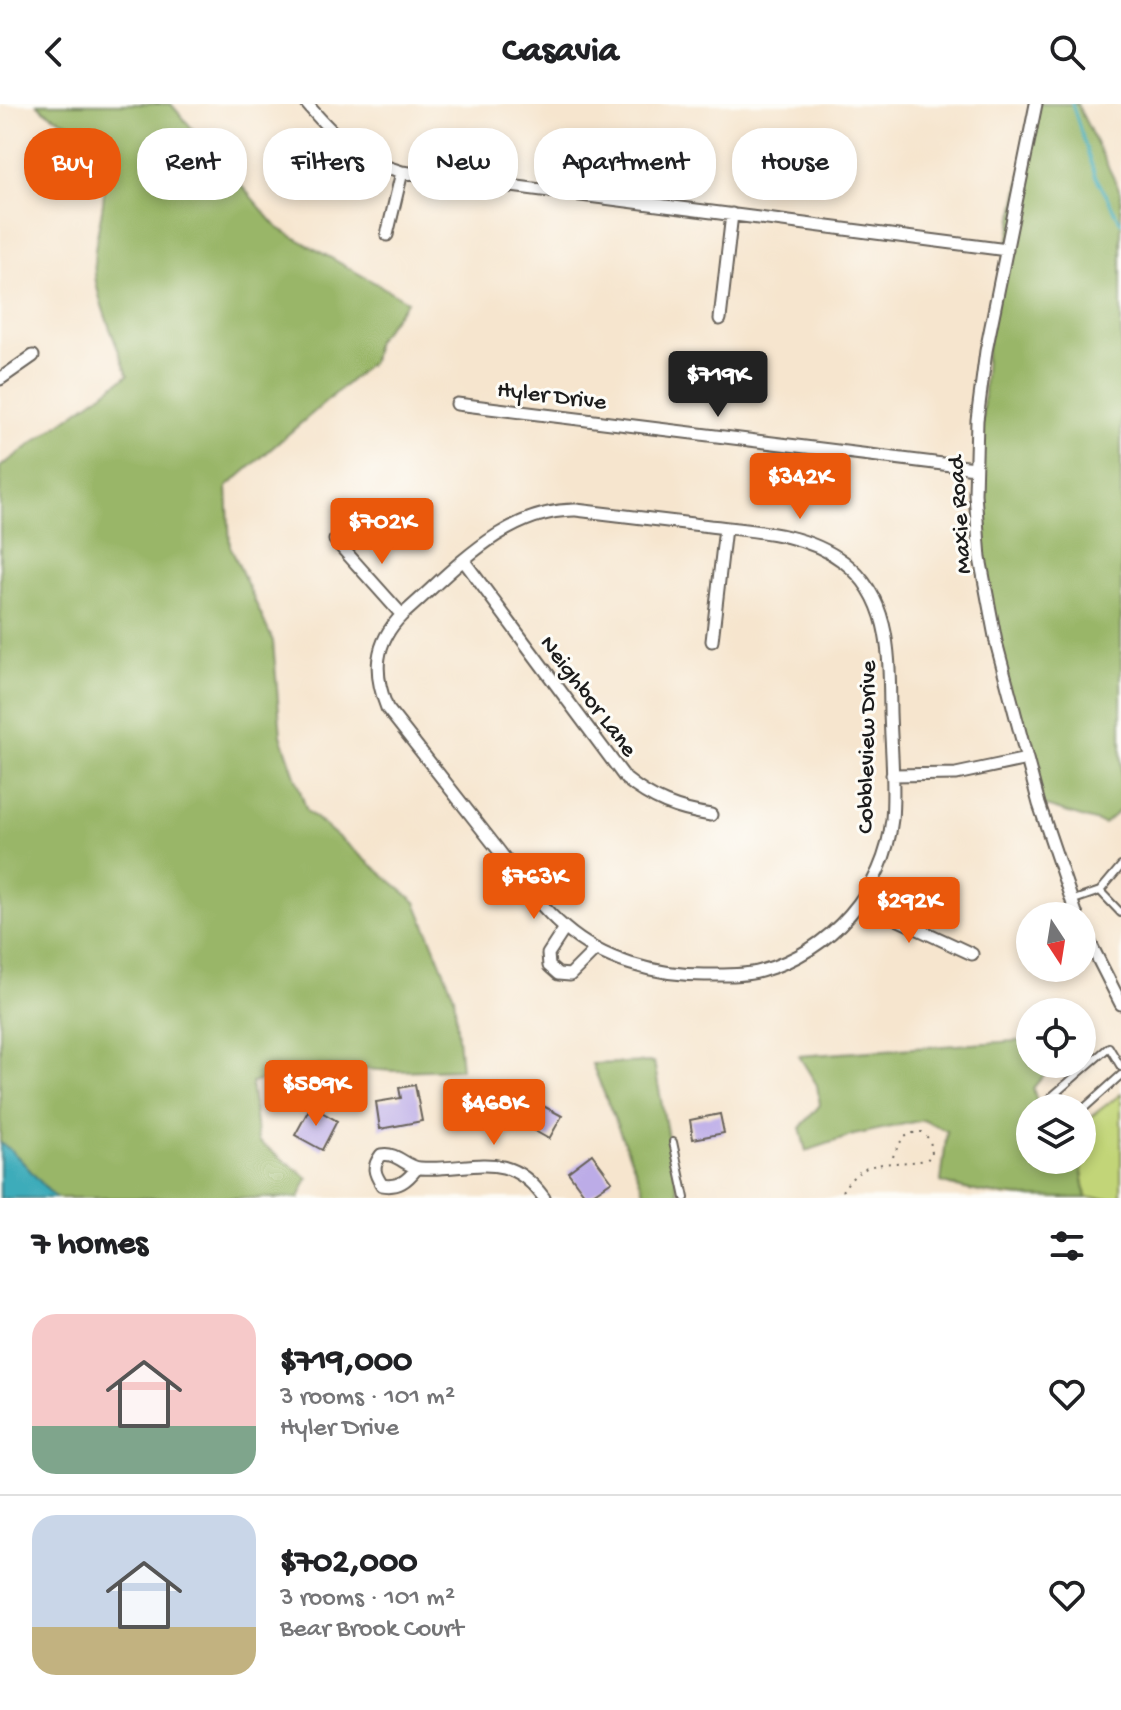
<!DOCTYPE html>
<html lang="en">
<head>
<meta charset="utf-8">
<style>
	body { margin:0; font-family:"Gochi Hand",sans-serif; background:#f2f2f2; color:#202124; height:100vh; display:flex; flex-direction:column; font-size:30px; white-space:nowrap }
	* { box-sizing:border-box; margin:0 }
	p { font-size:26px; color:#757577 }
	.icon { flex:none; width:44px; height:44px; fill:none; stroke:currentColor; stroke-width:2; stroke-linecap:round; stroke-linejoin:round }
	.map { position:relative; height:1094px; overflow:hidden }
	.sheet { display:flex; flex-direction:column; background:#fff; flex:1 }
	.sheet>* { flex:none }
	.hud { position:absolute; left:24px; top:24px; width:1074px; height:72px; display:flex; gap:16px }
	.needle { width:52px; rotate:168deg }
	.tools { position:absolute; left:1016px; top:798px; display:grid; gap:16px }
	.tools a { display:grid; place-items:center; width:80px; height:80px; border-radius:50%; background:#fff; box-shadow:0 4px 12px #0003; font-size:40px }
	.price { position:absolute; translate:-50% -68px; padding:0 18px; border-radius:8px; background:#ea580c; color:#fff; font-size:26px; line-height:52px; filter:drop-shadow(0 2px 4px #0008) }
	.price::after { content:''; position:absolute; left:50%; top:48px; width:24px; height:18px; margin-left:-12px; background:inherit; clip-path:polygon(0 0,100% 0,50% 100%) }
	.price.selected { background:#222; color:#fff }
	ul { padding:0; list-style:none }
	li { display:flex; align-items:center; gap:24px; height:200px; padding:0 32px }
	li+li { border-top:2px solid #e0e0e0 }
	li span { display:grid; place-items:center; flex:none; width:224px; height:160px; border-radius:24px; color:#555 }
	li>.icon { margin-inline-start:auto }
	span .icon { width:96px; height:96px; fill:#fffc; stroke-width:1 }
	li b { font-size:34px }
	h2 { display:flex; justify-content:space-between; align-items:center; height:96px; padding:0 32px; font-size:34px }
	.chip { padding:0 28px; border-radius:32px; background:#fff; box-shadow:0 4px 12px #0003; font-size:28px; line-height:72px }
	.chip.selected { background:#ea580c; color:#fff }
	header { display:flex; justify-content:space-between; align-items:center; height:104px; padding:0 32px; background:#fff; font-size:36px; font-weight:700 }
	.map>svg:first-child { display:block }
	.green { fill:#c2d578; stroke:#6f784a; stroke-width:2 }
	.forest { fill:#99b668; stroke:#5a6942; stroke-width:2 }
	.water { fill:#3dacba; stroke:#2c646b; stroke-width:2 }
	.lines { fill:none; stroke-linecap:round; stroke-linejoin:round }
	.stream { stroke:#3dacba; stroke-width:3 }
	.building { fill:#bcace7 }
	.lane-casing { stroke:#68625a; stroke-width:10 }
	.street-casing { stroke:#68625a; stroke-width:15 }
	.path { stroke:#68625a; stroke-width:2; stroke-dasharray:2 6; stroke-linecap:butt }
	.lane { stroke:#fff; stroke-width:6 }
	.street { stroke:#fff; stroke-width:11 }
	.labels { text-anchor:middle; stroke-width:6; stroke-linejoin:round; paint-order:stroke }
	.street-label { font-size:24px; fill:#1c1c1c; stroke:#fdfcf7 }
</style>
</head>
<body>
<header><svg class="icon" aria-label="back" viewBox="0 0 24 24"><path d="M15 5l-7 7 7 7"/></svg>Casavia<svg class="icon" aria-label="search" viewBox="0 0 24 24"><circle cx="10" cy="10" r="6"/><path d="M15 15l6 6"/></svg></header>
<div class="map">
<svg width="1121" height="1094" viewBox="0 0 1121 1094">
	<rect width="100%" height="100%" fill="#fdfcf7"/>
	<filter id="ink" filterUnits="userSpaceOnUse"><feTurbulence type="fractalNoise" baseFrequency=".0125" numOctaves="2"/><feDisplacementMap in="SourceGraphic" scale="16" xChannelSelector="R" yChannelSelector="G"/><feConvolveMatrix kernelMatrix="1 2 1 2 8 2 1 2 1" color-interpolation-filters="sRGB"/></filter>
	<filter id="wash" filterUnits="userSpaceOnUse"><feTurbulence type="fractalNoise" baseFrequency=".006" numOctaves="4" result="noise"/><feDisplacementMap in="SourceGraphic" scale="32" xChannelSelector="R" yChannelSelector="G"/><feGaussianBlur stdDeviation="1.8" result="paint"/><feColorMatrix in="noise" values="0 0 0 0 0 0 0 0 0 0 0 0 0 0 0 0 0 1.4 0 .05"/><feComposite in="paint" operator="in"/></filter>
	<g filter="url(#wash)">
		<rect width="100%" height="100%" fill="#f6e5ce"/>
		<path class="green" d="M1121 990V1094H1086L1080 1056 1082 1019Z"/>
		<path class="forest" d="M37 0H171L278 124 407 197 376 237 372 258 227 383 230 442 273 537 281 631 307 707 416 798 454 892 461 965 395 967 317 962 251 979 258 1037 308 1074 299 1094H0V363L128 271C117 241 102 209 96 178 86 122 125 91 87 35 76 18 50 15 37 0Z
			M1036 0H1077L1121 89V705L1104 720 1039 700 996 538 977 420 986 247Z
			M1029 936 1030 960 1051 963 1033 984 1039 1004H1030V1056H1080L1086 1094C1037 1094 985 1094 941 1078L947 1027 923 1016 854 1031 806 1047 800 1024 820 1001 817 981 799 952Z
			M654 958 679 1093 676 1094H647L592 960Z"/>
		<path class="water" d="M0 1039C16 1046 40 1080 56 1094H0Z"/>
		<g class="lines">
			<path class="stream" d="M1072 0 1095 71 1121 119"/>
		</g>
		<g id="blocks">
			<path class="building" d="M415 981 422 1017 380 1025 376 998 401 994 399 984Z
				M488 989 494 1016 457 1024 451 997Z
				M532 996 562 1012 549 1035 519 1018Z
				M311 1002 337 1017 322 1046 295 1031Z
				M720 1010 724 1029 693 1035 690 1016Z
				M592 1050 612 1077 587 1094 568 1068Z"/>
		</g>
	</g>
	<g filter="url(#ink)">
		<use href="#blocks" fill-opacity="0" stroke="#68625a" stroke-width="2"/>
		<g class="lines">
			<defs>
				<path id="lane" d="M1100 787 1121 809
					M1071 797 1100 787 1121 762
					M1058 1004 1050 994 1109 943 1121 963
					M1082 1006 1121 971
					M673 1038 685 1094"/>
				<path id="street" d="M307 0C335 33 359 56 402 68L1007 146
					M1036 0 986 247 977 316 975 390 980 454 996 538 1039 700 1077 812
					M387 131 402 68
					M720 215 732 110
					M0 275 33 252
					M457 300 975 364
					M576 406C618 411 659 416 701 421 750 427 803 427 844 458 892 495 889 554 890 608 891 643 895 680 892 715 884 787 831 847 761 867 743 872 723 871 705 871 655 871 603 857 565 824 538 801 517 770 496 743 459 696 423 650 387 604 373 569 374 539 402 511 453 467 505 405 576 406Z
					M335 436 402 511
					M464 457 626 675C652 696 677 706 711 711
					M712 537 725 424
					M892 671 956 670 1027 655
					M862 799 972 850
					M1082 823 1121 900
					M565 824 548 850 549 862 558 870 570 871 596 845
					M417 1064C407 1077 398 1084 382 1081 374 1069 372 1063 381 1051 398 1048 405 1063 420 1064 470 1068 507 1042 544 1094"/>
			</defs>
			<use href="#lane" class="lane-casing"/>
			<use href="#street" class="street-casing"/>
			<path class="path" d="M838 1094C862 1050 886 1063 927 1056L932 1049 930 1036 922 1028C902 1028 899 1040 891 1057"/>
			<use href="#lane" class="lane"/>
			<use href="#street" class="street"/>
		</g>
	</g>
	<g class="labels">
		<g class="street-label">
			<text transform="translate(552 290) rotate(7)" y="8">Hyler Drive</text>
			<text transform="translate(958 411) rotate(-94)" y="8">Maxie Road</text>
			<text transform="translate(590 591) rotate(53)" y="8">Neighbor Lane</text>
			<text transform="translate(865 643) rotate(-89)" y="8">Cobbleview Drive</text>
		</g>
	</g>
</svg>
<div class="tools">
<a><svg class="needle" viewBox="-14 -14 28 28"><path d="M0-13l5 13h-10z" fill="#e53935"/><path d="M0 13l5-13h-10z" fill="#757577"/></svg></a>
<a><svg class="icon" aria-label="locate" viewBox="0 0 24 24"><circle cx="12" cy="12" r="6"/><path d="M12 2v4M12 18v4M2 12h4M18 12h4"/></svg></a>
<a><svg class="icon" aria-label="layers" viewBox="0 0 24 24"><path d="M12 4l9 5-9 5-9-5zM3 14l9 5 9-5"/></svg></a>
</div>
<b class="price selected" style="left:718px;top:315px">$719K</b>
<b class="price" style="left:800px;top:417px">$342K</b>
<b class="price" style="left:382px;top:462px">$702K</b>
<b class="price" style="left:534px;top:817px">$763K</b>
<b class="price" style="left:909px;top:841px">$292K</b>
<b class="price" style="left:316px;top:1024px">$589K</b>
<b class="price" style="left:494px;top:1043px">$468K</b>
<div class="hud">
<a class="chip selected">Buy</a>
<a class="chip">Rent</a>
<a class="chip">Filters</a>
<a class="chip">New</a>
<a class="chip">Apartment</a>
<a class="chip">House</a>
</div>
</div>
<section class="sheet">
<h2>7 homes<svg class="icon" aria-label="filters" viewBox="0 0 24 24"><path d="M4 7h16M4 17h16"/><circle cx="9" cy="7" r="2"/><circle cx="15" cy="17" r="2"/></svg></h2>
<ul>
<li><span style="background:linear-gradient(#f6c9c9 70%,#7fa58c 0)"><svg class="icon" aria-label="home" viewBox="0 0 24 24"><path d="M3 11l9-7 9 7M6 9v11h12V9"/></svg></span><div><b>$719,000</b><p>3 rooms · 101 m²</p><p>Hyler Drive</p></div><svg class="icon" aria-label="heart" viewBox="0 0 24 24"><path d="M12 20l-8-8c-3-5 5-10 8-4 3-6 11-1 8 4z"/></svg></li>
<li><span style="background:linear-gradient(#c9d6e8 70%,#c2b280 0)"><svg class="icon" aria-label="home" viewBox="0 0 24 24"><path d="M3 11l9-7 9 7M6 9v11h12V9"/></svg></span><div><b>$702,000</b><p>3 rooms · 101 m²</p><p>Bear Brook Court</p></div><svg class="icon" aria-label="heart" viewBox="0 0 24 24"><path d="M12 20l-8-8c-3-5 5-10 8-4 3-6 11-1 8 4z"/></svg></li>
</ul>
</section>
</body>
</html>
